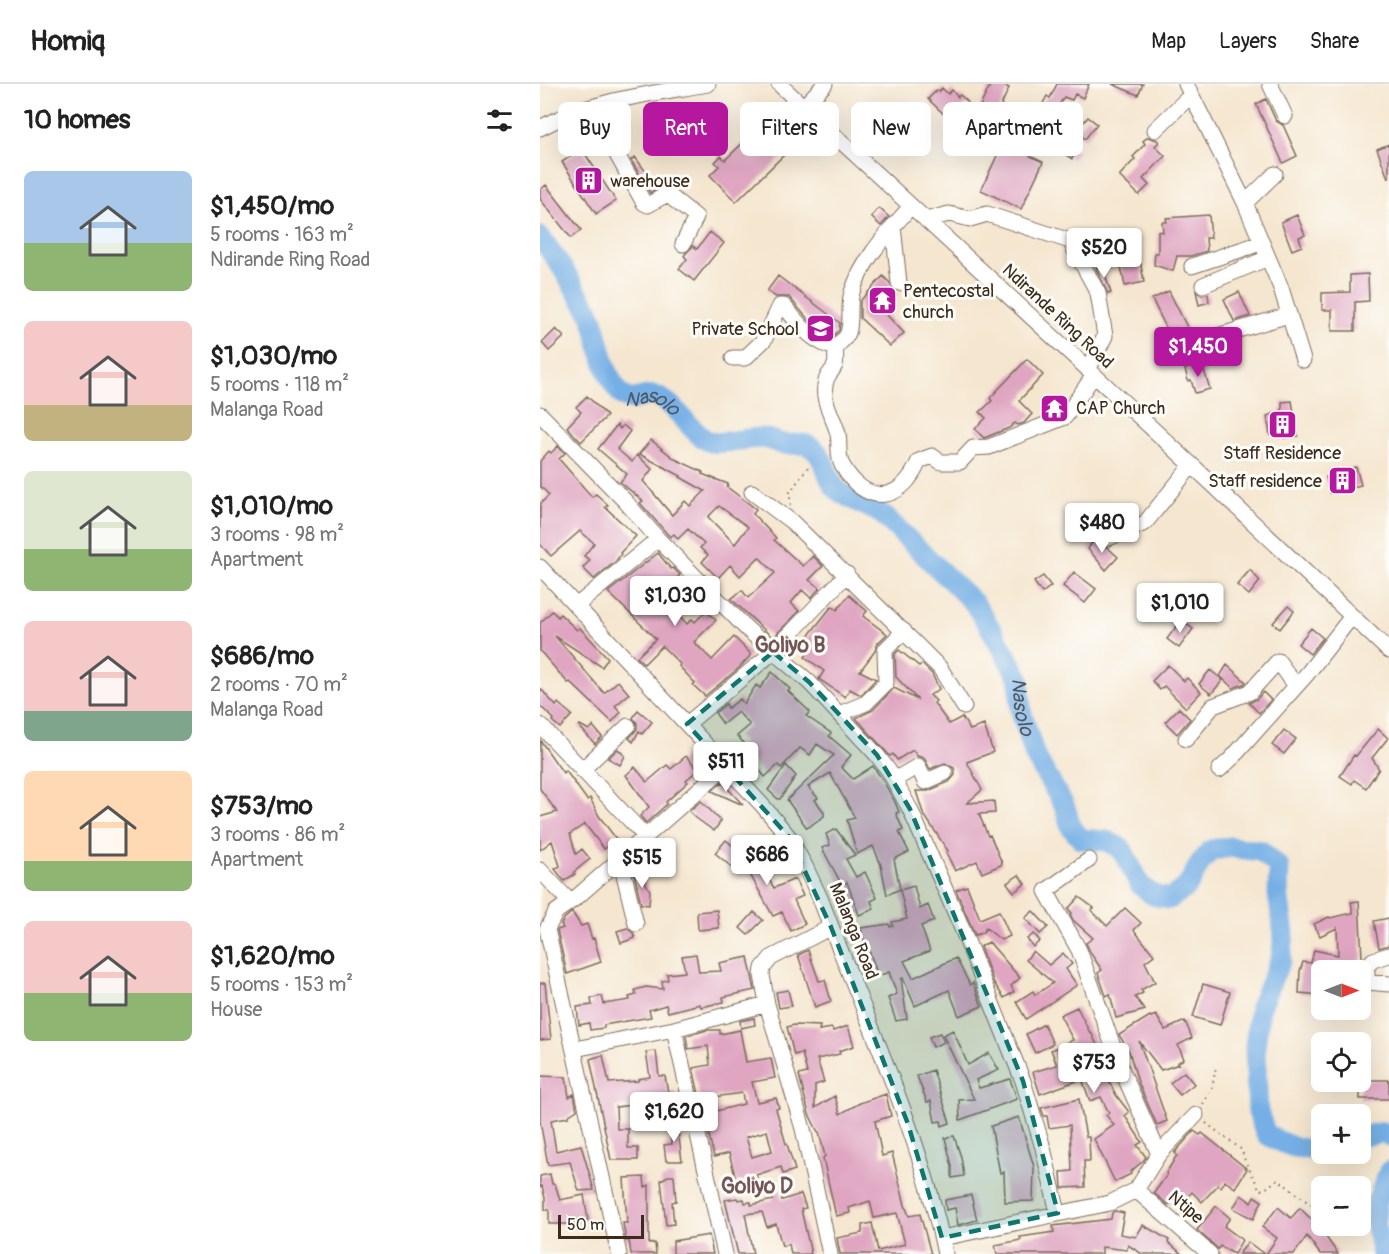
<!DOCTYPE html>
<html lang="en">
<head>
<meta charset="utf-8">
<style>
	body { margin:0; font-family:Pangolin,sans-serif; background:#f2f2f2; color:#222; height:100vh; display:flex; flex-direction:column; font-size:22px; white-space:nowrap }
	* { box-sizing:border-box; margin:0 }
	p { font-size:20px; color:#767676 }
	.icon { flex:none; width:33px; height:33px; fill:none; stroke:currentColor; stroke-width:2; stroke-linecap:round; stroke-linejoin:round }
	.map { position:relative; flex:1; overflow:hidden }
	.panel { display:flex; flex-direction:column; background:#fff; width:540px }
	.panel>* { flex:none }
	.hud { position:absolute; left:18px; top:18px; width:570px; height:54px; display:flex; gap:12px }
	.needle { width:39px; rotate:90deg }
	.tools { position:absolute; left:771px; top:876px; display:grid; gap:12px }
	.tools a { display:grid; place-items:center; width:60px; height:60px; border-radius:9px; background:#fff; box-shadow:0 6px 24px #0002; font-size:30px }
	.scale { position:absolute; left:18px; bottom:15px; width:86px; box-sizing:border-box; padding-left:6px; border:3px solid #3b2a1e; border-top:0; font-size:16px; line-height:21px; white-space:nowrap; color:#3b2a1e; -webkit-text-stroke:4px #fdfcf7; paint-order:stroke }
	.price { position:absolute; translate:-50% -51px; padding:0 14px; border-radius:6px; background:#fff; color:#222; font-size:20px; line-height:39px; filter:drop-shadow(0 2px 3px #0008) }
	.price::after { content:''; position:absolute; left:50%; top:36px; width:18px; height:14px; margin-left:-9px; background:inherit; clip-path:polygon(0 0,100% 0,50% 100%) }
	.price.on { background:#b5179e; color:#fff }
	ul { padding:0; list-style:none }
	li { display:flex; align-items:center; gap:18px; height:150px; padding:0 24px }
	li span { display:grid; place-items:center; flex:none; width:168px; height:120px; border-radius:9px; color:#555 }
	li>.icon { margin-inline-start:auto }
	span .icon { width:72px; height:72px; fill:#fffc; stroke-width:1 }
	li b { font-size:26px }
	h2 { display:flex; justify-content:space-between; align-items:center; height:72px; padding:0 24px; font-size:26px }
	.tag { padding:0 21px; border-radius:9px; background:#fff; box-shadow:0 6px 24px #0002; font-size:21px; line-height:54px }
	.tag.on { background:#b5179e; color:#fff }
	header { display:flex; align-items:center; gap:36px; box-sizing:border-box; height:84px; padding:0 30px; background:#fff; border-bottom:2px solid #e0e0e0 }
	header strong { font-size:28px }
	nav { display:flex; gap:33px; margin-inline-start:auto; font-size:21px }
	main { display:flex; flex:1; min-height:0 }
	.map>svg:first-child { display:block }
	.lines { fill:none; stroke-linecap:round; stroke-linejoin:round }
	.river { stroke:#74afe5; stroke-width:21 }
	.building { fill:#dfa5c1; fill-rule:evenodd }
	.minor-casing { stroke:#7c6c5c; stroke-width:17 }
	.path { stroke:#7c6c5c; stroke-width:2; stroke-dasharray:1.5 4.5; stroke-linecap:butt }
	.minor { stroke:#fff; stroke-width:15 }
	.marked { fill:#0f766e; fill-opacity:0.2; stroke:#0f766e; stroke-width:4.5; stroke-dasharray:12 8; stroke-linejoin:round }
	.labels { text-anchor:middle; stroke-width:6; stroke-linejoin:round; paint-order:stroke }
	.poi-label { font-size:18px; fill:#3b2a1e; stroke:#fdfcf7; text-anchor:start }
	.street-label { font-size:18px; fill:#3b2a1e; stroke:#fdfcf7 }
	.water-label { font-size:20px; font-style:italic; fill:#4f5964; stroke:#fdfcf7 }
	.quarter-label { font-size:21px; font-weight:bold; fill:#745557; stroke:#fdfcf7 }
</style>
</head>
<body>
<header>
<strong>Homiq</strong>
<nav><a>Map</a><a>Layers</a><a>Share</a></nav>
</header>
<main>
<section class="panel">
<h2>10 homes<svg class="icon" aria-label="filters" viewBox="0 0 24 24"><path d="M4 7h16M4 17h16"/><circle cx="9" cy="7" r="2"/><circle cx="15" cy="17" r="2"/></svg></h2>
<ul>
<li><span style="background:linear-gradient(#a9c7e8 60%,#8fb573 0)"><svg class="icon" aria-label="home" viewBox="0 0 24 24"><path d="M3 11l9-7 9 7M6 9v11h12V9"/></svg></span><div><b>$1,450/mo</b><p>5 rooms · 163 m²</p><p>Ndirande Ring Road</p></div></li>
<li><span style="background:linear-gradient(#f6c9c9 70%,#c2b280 0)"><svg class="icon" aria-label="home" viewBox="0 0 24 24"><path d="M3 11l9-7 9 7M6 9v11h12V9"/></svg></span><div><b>$1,030/mo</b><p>5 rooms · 118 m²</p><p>Malanga Road</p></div></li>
<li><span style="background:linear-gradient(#dfe7d0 65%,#8fb573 0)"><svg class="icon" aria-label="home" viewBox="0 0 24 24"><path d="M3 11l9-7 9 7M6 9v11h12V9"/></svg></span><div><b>$1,010/mo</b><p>3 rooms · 98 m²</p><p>Apartment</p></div></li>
<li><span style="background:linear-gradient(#f6c9c9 75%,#7fa58c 0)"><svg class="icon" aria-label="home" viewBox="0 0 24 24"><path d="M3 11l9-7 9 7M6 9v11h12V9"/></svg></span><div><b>$686/mo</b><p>2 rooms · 70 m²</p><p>Malanga Road</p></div></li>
<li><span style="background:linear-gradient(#ffd9b3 75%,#8fb573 0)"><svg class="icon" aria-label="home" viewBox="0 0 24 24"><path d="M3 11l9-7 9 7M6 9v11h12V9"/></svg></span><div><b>$753/mo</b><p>3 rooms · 86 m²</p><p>Apartment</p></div></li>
<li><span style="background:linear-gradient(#f6c9c9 60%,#8fb573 0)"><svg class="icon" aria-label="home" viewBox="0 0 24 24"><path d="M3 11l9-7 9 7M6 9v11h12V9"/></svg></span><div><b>$1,620/mo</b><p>5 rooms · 153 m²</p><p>House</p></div></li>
</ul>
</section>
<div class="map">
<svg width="849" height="1170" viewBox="0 0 849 1170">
	<rect width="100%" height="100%" fill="#fdfcf7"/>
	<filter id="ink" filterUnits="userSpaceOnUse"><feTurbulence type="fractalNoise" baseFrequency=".0167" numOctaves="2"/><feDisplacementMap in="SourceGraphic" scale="12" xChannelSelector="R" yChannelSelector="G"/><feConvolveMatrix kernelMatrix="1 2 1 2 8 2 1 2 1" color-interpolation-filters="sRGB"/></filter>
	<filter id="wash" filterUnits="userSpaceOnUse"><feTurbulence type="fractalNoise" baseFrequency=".008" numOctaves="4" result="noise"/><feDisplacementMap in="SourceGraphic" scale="24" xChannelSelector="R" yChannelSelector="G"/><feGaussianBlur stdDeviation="1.35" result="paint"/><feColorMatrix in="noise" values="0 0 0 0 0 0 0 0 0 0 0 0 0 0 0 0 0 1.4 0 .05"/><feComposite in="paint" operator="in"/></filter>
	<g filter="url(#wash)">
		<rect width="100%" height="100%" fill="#f5e6cf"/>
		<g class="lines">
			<g class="river">
				<path id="s1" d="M0 153C14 171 27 190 38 210 43 217 49 225 52 233 61 258 62 289 81 310 93 322 102 309 115 312 136 318 153 353 171 358 182 361 209 353 222 354 229 354 236 359 244 360 251 361 260 359 267 361 284 367 285 389 294 402 302 414 332 422 344 432L434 519 454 550 479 594 481 627 495 672 525 723 531 743 541 755 567 757 582 765 600 801 613 811 629 815 647 803 660 779 671 766 691 763 721 767 739 783 738 810 744 850 741 875 720 923 715 963 718 1028 726 1050C743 1060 761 1069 782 1063"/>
				<path d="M820 1053 843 1048 849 1052"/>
				<path d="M842 1170 835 1138 837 1118 849 1087"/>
			</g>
		</g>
		<g id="blocks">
			<path class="building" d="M451 0H460L469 4 457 30 440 22Z
				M517 0H549L543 14 535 10 532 16 524 13 513 31 501 23 507 12 510 14Z
				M572 0H603L598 11Z
				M402 4 408 10 412 6 418 13 420 11 428 18 410 36 388 15 397 6 399 8Z
				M726 15 736 37 743 41 757 72 743 79 716 20Z
				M158 24 175 42 162 54 146 36Z
				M548 33 557 40 545 55 536 47Z
				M211 51 223 64 231 57 244 71 196 118 170 91 179 82 175 78 181 72 185 76Z
				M608 53 617 56 619 58 615 62 625 72 603 95 609 101 599 111 579 92 595 75 593 73 605 60 603 57Z
				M521 58 537 67 532 75 517 65Z
				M463 59 503 78 481 125 441 106Z
				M849 60V94H848L837 65Z
				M42 65 76 117 56 130 22 78Z
				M95 73 118 104 110 109 91 76Z
				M6 101 41 146 31 154 0 115V106Z
				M339 124 349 133 341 142 331 133Z
				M669 131 671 154H666L667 167 651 172H637L633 187 614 181 615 169H618V147L623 148 622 138H627L626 134Z
				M757 131 765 151 759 153 762 162 752 166 741 138Z
				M170 148 184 159 154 197 139 185 147 175 144 172 146 169 153 162 157 165Z
				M599 170 604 198 585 202 579 174Z
				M562 182 571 209 568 210 556 184Z
				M828 190 829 217 815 218V247H792V226H782V209L810 208V191Z
				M238 192 300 239 299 246 292 253 273 241 249 213H236L227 207Z
				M343 192 349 198 354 207 353 208 356 211 342 226 364 249 350 262 320 234V217Z
				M629 207 648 245 631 254 612 215Z
				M656 207 661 211 668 210 669 218 659 221Z
				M699 208 710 232 694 237 684 215Z
				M16 245 24 253 9 267 2 259Z
				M487 275 503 291 479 317 492 330 484 339 478 341 475 339 469 344 444 354 435 345 446 334 440 328 452 317 450 314Z
				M662 280 670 305 655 309 651 296 648 297 645 285Z
				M47 312 67 332 41 358 27 343 41 328 36 323Z
				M752 317 758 352 744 354 743 348 730 351 727 332 742 327V318Z
				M77 341 80 345 83 341 90 347 77 365 92 378 97 371 112 385 103 397 132 431 145 417 150 422 165 407 140 393 141 392 99 370 111 356 135 375 163 388 162 390 188 400 187 403 216 425 213 430 236 454 234 456 263 482 273 472 283 482 269 496 280 504 271 514 262 506 251 519 259 527 233 554 191 515 202 506 208 514 235 489 219 473 200 492 190 481 178 494 162 478 168 471 160 464 164 460 148 445 138 455 134 450 130 453 100 419 103 417 80 398 87 390 58 365ZM179 422 208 443 195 460 168 433Z
				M18 362 25 369 19 375 52 413 56 410 68 421 65 423 96 452 80 469 81 470 76 477 54 495 43 484 50 476 44 472 54 459 40 447 11 472 0 460V420L9 411 0 402V377L9 367 11 369Z
				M816 383 821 401 790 409 786 393Z
				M556 452 562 461 568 464 578 473 566 486 548 465Z
				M118 469 131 485 133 484 140 491 118 513 137 532 139 531 147 540 152 535 155 538 166 527 176 536 154 558 172 576 194 553 210 569V572L199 584 165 612 153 601 155 599 139 582 140 580 122 562 104 580 97 573 116 555 68 508Z
				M710 486 720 497 709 511 697 501Z
				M534 488 556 505 545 519 523 502Z
				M503 492 511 502 502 509 494 498Z
				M309 511 327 527 323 532 347 550 338 559 335 567 320 587 336 595 321 611 310 605 305 613 279 595 284 587 265 573 274 561 265 556 292 522 297 526Z
				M748 522 754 527 740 545 733 539Z
				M12 527 18 533 20 530 37 546 40 544 68 574 62 583 15 552 64 609 78 597 89 610 75 622 81 628 72 638 30 598 28 599 0 567V539Z
				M641 536 653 545 639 564 627 555Z
				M771 544 783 554 770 570 758 560Z
				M359 566 379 582 382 580 392 590 399 605 390 611 396 617 394 619 409 640 422 633 430 646 444 641 453 668 427 678 442 706 427 719 454 717 455 729 439 730 448 752 450 751 462 779 461 781 442 789 437 777 415 787 406 768 408 767 385 732H384L376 707H388L409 698 415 691 414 684 405 679 390 685 384 674 377 672 373 666 357 676 353 670 350 672 316 634 333 626 354 604 378 616 356 593 355 570Z
				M628 581 644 597 647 594 661 608 646 624 624 602 620 606 612 597Z
				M687 581 706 598 704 600 693 604 680 592Z
				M670 586 683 596 671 610 659 600Z
				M232 588 250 605 248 607 270 628 266 632 291 649 289 652 311 671 301 683 313 695 333 682 342 695 355 718 359 728 356 729 363 746 359 748 369 768 354 775 360 805 347 811 341 781 333 762 317 770 307 736 315 734 290 689 268 703 278 714 275 716 284 728V732L267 744 247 716 294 671 277 660 270 671 260 664 241 684 238 681 225 693 200 662 204 659 197 652 210 641 198 628 183 640 175 629 186 620 188 624 200 615 204 620 216 601 220 604Z
				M0 604 16 622 18 619 32 631 20 644 12 637 14 635 0 622Z
				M723 608 731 616 719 629 709 619 717 615Z
				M639 624 650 635 637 650 625 638Z
				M98 626 112 638 102 650 99 647 93 658 89 654 97 645V639L93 634Z
				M40 641 49 646 53 642 62 653 55 660 39 642Z
				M838 645 848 654 832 674 839 685 826 704 814 696 812 700 800 692 814 671 816 672Z
				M744 646 756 655 744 670 732 661Z
				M0 656 23 689 26 687 47 716 50 714 59 732 77 756 64 765 45 740 30 750 36 770 42 765 50 775 34 788 35 790 24 797 15 785 20 782 12 757 0 766V733L17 728 0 705Z
				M78 665 85 672 80 681 68 674Z
				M146 672 158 686 146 696 148 698 126 718 127 720 106 739 100 732 109 723 86 691 95 683 107 698 127 681 131 685Z
				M246 681 256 692 240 715H238L228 706Z
				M182 698 203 721 172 707Z
				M161 717 181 737 174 747 156 734 149 727Z
				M296 745 315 771 306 775 316 793 325 788 337 814 331 817 334 825 319 831 307 798 302 801 282 764 290 761 286 750Z
				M186 756 216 781 223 777 229 787 225 789 234 804 255 795 263 812 254 816 265 840 251 847 242 828 233 832 207 785 201 791 175 769Z
				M111 768 122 776 115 784 105 776Z
				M99 786 110 807 109 821 101 820 94 789Z
				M479 791 485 800 474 808 467 799Z
				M374 802 380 825 388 821 394 837 381 842 390 867 364 877 373 894 416 874 430 901 433 899 442 922 419 932 409 906 375 922 363 894 361 895 367 935 356 937 348 914 357 910 349 888 338 892 329 866 326 867 321 844 349 840 350 843 353 842 352 838 367 835 360 806Z
				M427 802 440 835 459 827 470 852 461 856 446 844 442 849 435 851 416 806Z
				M539 813 554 824 551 826 567 842 585 824 601 839 594 846 614 871 605 878 615 898 601 906 603 909 595 913 605 926 576 934 570 910 566 912 558 889 562 886 551 870 546 859 553 854 533 836 530 831 532 829 528 825Z
				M819 817 822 874 818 879 817 886H782V911L759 909 760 887 763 878 771 879 774 866 798 871 797 844 780 852 774 840 789 833 790 834 813 829 811 818Z
				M177 826 179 844 158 846 157 828Z
				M493 827 508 843 500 850 485 834Z
				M32 828 41 842 47 840 52 855 54 854 61 878 27 890 17 846 23 844 21 840 24 835Z
				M214 828 223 836 208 851 200 844Z
				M849 834V861L839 864 834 837Z
				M87 844 93 849 95 854 81 859 77 847Z
				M494 850 500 857 493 863 487 855Z
				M449 858 480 894 471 902 474 908 464 914 454 899 440 863Z
				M268 866 279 897 285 896 291 917 275 923 258 871Z
				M493 867 509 881 523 869 532 880 526 885 537 901 486 935 476 918 493 907 495 911 513 899 486 876Z
				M156 870 159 888 181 887 179 879 208 873 215 906 183 913 184 918 161 923 160 920 128 928 126 921 109 926 111 933 64 941V944L50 946 49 939 39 941 37 923 52 921 51 914 62 912 64 920 90 916 89 913 96 911 95 906 106 903 123 905 122 897 128 896 127 890 145 888 142 872Z
				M0 899H5L11 955 0 956Z
				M663 900 690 908 680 941 653 933Z
				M248 906 252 922 239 924 236 908Z
				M537 923 550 949 551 948 563 974 570 999 576 1011 589 1028 585 1032 602 1058 597 1061 606 1073 603 1077 590 1088 591 1090 575 1098 554 1055 574 1041 566 1031 569 1029 561 1013 550 1017 542 995 500 1010 493 988 517 981 511 966 533 956 520 931Z
				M616 931 625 946 645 937 652 954 638 961 644 975 637 979 639 980 621 986 599 957 627 1037 617 1041 598 998 589 967 579 951 610 932 611 933Z
				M214 934 215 941 201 944 200 937Z
				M504 940 513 960 495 969 486 950Z
				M254 941 280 942 279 946 292 944 293 947 308 942 314 962 299 967 300 970 277 975 284 998 275 1001V1024L295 1012 300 1030 320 1019 346 1010 351 1032 335 1037 342 1072 352 1069 365 1121 369 1132 380 1130 391 1170H300L297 1154 322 1149V1141L332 1139 338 1167 365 1160 357 1129 334 1134 330 1117 309 1124 310 1129 296 1132 283 1074 285 1072 279 1048H278L269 1030 259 991 267 989 262 969 254 971 247 943Z
				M167 946H180V950L200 946 206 978 231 974 235 994 212 998 217 1018 236 1014 239 1024 236 1025 246 1060H247L255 1086 243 1090 241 1083 216 1091 217 1094 197 1099 189 1069 174 1073 164 1030 204 1020 202 1009 160 1015 153 984 170 981 168 962 148 965 146 952ZM227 1047 232 1067 212 1073 206 1053Z
				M413 946 428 981 449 969 459 986 436 996 439 1004 470 995 477 1015 420 1036 419 1016 434 1015 403 951Z
				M400 949 404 958 393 963 389 953Z
				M116 967 119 992H125L128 1009 134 1008 136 1018 127 1020 131 1034 119 1037 115 1021 101 1023V1020L76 1023 77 1045H88V1064H98V1076H71L50 975 63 971 69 999 98 997V995L110 993 106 968Z
				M393 986 410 1039 402 1042 401 1037 395 1038 391 1017 387 1018 377 992Z
				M644 988 654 1000 640 1011 630 999Z
				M0 992 26 993 29 1013 34 1010 37 1026 28 1032V1033L11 1036 16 1067 41 1061 54 1106 39 1107 30 1078 8 1081 0 1037Z
				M820 996H849V1015H820Z
				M539 1015 546 1053H549L550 1077H544L545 1103 522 1104 521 1088 532 1087 530 1041 509 1044 507 1032H504L501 1024Z
				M479 1033 494 1083 493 1117 465 1118 464 1088 460 1089 451 1042Z
				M140 1036 142 1045 138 1046 142 1077H126L124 1061 132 1060 128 1039Z
				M654 1047 660 1051 662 1049 707 1085 695 1104 685 1097 681 1103 678 1101 662 1118 652 1108 642 1119 635 1113 628 1121 614 1109 627 1091 626 1089 637 1071 635 1069 637 1067 634 1069Z
				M414 1052 421 1073 424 1092 412 1094V1082L405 1054Z
				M10 1090 12 1100H15L20 1116 44 1111 48 1136 27 1140H9V1126H5V1114L2 1102 0 1103V1092Z
				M128 1092H134L136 1117 132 1118 134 1140 126 1141 121 1096Z
				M104 1093 105 1103 109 1101V1160L115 1159 116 1170H91L89 1156 86 1157 83 1139H87L84 1094Z
				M240 1105 242 1116 261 1110 266 1124 261 1125 271 1170H251L249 1160 242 1162 236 1140 227 1143 222 1128 205 1130 213 1170H198L185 1116 197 1114 198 1116 204 1115 205 1119 211 1118V1121L233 1116 231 1107Z
				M431 1111 437 1136 418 1141 415 1124 406 1126 405 1116Z
				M701 1111 711 1118 714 1112 722 1117 713 1135 693 1124Z
				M676 1122 690 1134 684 1142 702 1156 694 1170 680 1162 678 1165 657 1146Z
				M738 1123 751 1134 760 1124 779 1143 798 1170H780L767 1152 754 1170H726L737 1154 722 1143Z
				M575 1127 584 1129 580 1150 596 1153 603 1141 629 1156 628 1158 642 1170H602L588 1161 587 1166 562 1163V1170H457L455 1161 481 1156 480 1153 514 1148 513 1142 571 1135 572 1129Z
				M169 1151 173 1170H133V1157Z
				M708 1158 724 1170H699Z"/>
		</g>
	</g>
	<g filter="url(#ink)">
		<use href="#blocks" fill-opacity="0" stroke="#7c6c5c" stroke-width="1.5"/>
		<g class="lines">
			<defs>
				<path id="minor" d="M239 0 668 396 849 567
					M646 0 705 119 741 204 763 276
					M730 0 745 32
					M263 23 285 0
					M51 24 104 119 108 121 127 110 156 133 143 160
					M0 44C50 16 112 10 168 0
					M615 46 651 11
					M705 119 735 90
					M371 122C348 149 324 173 312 208 308 221 312 237 308 249 306 255 299 258 297 263 294 269 297 276 295 281 293 287 287 291 286 297 280 316 294 333 298 350 300 360 297 371 302 381 325 422 361 420 379 377L392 372 401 378H420L433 364 449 363 525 333 554 291
					M386 136 409 130 430 135 447 130 530 157 558 209 565 252 548 286
					M353 142 359 199
					M652 182 721 159
					M663 201 728 174
					M664 256 749 231
					M193 274H205L224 256 240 222H244C259 240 272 259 296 264
					M0 330 86 418 118 455 207 545 269 598 337 671 349 687 370 725 421 842 483 997 503 1064 518 1129
					M212 408 252 438 376 560 400 584 424 623
					M568 454 605 439 652 381
					M0 483 223 722 249 753 265 782 280 814C324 931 380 1047 405 1170
					M36 522 118 455
					M299 630 326 619 346 599 345 566 364 547
					M147 640 233 568 307 490
					M0 641 106 753
					M646 655 673 622 710 608 738 577 756 602
					M42 686 88 642
					M679 686 692 674 767 590 812 532
					M354 696 378 682 385 698 405 689
					M80 774 96 840
					M549 776 506 807 539 866 580 982 619 1070
					M0 786 30 818
					M849 871 833 876 827 882V898L849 900
					M134 945 185 1170
					M35 965 134 945 227 920
					M596 1106 670 1170
					M402 1154 570 1119 596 1106 619 1070 656 1031
					M79 1170 7 845 16 828 37 813 187 681
					M290 1170 263 1045 227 920 222 891 223 884 231 874 291 843"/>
			</defs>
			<use href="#minor" class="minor-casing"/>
			<path class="path" d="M250 421V408L268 383
				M663 1020 672 1004 676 983
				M666 1039 702 1066 705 1077 720 1106 725 1105 737 1096 740 1097 782 1129"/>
			<use href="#minor" class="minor"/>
		</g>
	</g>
	<path class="marked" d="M233 568 269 598 337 671 370 725 483 997 518 1129 402 1154 368 1040 291 843 249 753 147 640Z"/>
	<defs>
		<symbol id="building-square" viewBox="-11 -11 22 22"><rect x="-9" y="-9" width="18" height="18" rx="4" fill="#b5179e" stroke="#fdfcf7"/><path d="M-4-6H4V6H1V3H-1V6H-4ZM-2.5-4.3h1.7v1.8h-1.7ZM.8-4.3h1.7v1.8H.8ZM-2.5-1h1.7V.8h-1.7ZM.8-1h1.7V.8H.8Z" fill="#fff"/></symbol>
		<symbol id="temple-square" viewBox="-11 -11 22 22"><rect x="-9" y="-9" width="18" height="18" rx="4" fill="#b5179e" stroke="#fdfcf7"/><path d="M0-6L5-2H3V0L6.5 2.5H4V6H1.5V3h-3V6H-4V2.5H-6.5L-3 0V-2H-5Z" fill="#fff"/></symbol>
		<symbol id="school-square" viewBox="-11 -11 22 22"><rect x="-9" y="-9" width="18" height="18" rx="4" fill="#b5179e" stroke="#fdfcf7"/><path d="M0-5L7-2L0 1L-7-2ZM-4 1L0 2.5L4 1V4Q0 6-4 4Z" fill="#fff"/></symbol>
	</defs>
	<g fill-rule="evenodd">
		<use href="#building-square" x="32" y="80" width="33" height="33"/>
		<use href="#temple-square" x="326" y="200" width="33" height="33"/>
		<use href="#school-square" x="264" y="228" width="33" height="33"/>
		<use href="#temple-square" x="498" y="308" width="33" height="33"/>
		<use href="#building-square" x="726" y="324" width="33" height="33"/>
		<use href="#building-square" x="786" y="380" width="33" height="33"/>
	</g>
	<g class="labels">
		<g class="poi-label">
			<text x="70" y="103">warehouse</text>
			<text x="363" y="213">Pentecostal<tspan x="363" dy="21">church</tspan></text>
			<text x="259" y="251" text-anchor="end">Private School</text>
			<text x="536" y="330">CAP Church</text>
			<text x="742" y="375" text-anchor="middle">Staff Residence</text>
			<text x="782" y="403" text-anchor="end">Staff residence</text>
		</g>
		<g class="street-label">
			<text transform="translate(518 232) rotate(43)" y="6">Ndirande Ring Road</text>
			<text transform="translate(314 847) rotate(68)" y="6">Malanga Road</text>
			<text transform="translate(646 1123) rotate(41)" y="6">Ntipe</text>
		</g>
		<g class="water-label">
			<text dy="7" stroke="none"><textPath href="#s1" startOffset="213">Nasolo</textPath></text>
			<text dy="7" stroke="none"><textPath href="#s1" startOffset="736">Nasolo</textPath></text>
		</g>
		<g class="quarter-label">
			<text x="250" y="568">Goliyo B</text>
			<text x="217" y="1109">Goliyo D</text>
		</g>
	</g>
</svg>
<div class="tools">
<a><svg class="needle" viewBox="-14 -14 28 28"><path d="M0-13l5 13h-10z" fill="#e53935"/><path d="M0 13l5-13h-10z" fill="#767676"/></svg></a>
<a><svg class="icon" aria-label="locate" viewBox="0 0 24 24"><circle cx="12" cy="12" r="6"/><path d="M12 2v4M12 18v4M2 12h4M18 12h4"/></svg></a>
<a>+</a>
<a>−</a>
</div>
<div class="scale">50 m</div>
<b class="price" style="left:564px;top:195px">$520</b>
<b class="price on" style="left:658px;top:294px">$1,450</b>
<b class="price" style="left:562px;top:470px">$480</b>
<b class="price" style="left:135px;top:543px">$1,030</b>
<b class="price" style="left:640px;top:550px">$1,010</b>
<b class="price" style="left:186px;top:709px">$511</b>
<b class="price" style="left:227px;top:802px">$686</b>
<b class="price" style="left:102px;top:805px">$515</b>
<b class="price" style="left:554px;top:1010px">$753</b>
<b class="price" style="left:134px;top:1059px">$1,620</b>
<div class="hud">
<a class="tag">Buy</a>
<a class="tag on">Rent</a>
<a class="tag">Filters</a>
<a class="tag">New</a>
<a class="tag">Apartment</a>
</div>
</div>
</main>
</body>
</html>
